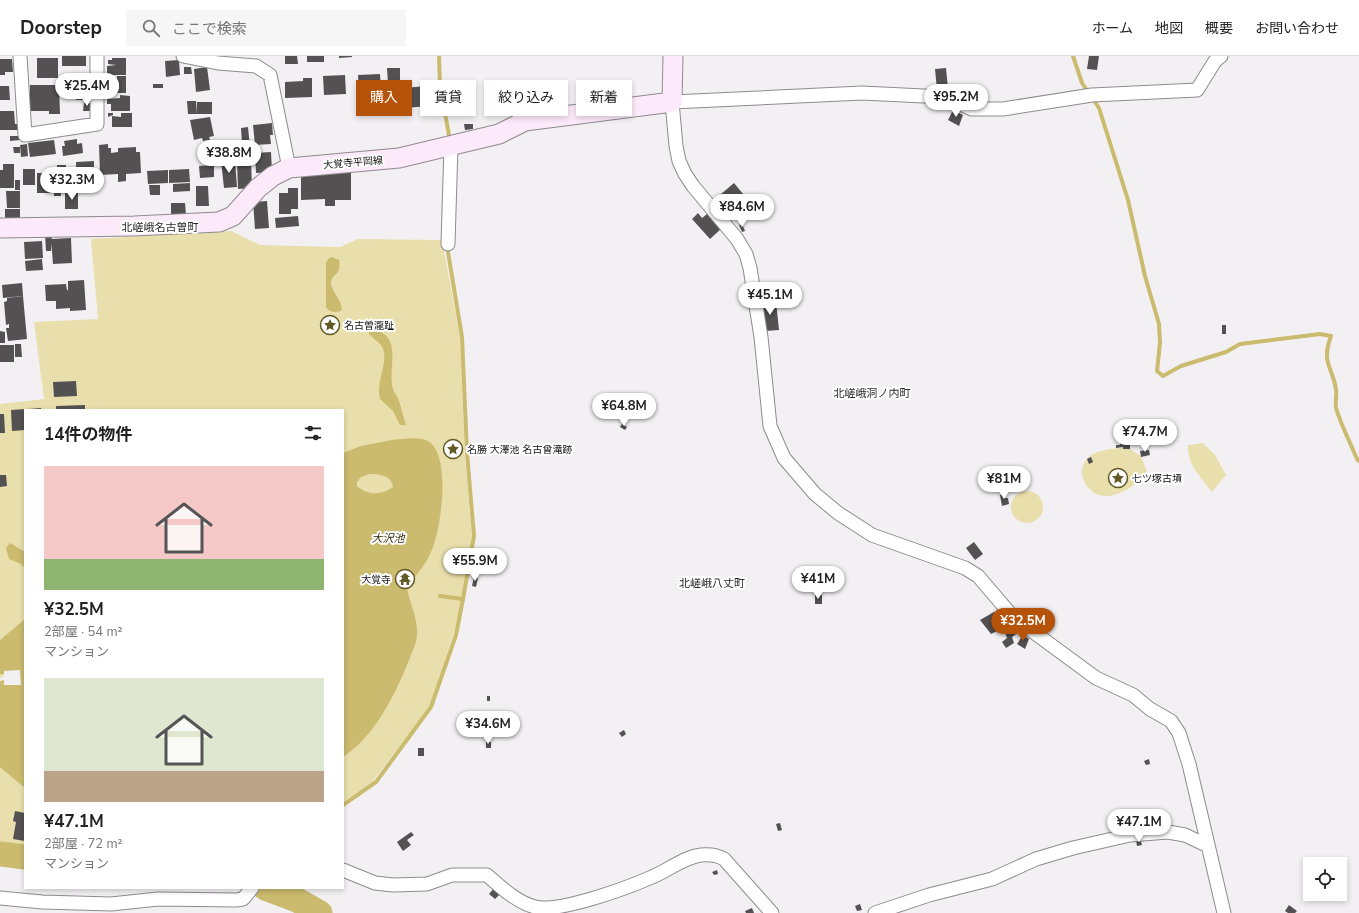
<!DOCTYPE html>
<html lang="ja">
<head>
<meta charset="utf-8">
<style>
	body { margin:0; font-family:"Nunito Sans","Noto Sans JP",sans-serif; background:#f6f6f6; color:#222; height:100vh; display:flex; flex-direction:column; font-size:15px; white-space:nowrap }
	* { box-sizing:border-box; margin:0 }
	p { font-size:13px; color:#767676 }
	.icon { flex:none; width:22px; height:22px; fill:none; stroke:currentColor; stroke-width:2; stroke-linecap:round; stroke-linejoin:round }
	.map { position:relative; flex:1; overflow:hidden }
	.panel { position:absolute; left:24px; top:353px; width:320px; height:480px; display:flex; flex-direction:column; background:#fff; border-radius:0px; box-shadow:0 2px 6px #0003 }
	.panel>* { flex:none }
	.hud { position:absolute; left:356px; top:24px; width:380px; height:36px; display:flex; gap:8px }
	.buttons { position:absolute; left:1303px; top:801px; display:grid; gap:8px }
	.buttons a { display:grid; place-items:center; width:44px; height:44px; border-radius:0px; background:#fff; box-shadow:0 2px 6px #0003; font-size:20px }
	.price { position:absolute; translate:-50% -34px; padding:0 9px; border-radius:14px; background:#fff; color:#222; font-size:13px; line-height:26px; filter:drop-shadow(0 1px 2px #0008) }
	.price::after { content:''; position:absolute; left:50%; top:24px; width:12px; height:9px; margin-left:-6px; background:inherit; clip-path:polygon(0 0,100% 0,50% 100%) }
	.price.current { background:#b45309; color:#fff }
	ul { padding:0; list-style:none }
	li { display:grid; align-content:center; gap:8px; height:212px; padding:0 20px }
	li span { display:grid; place-items:center; height:124px; border-radius:0px; color:#555 }
	li>.icon { margin-inline-start:auto }
	span .icon { width:72px; height:72px; fill:#fffc; stroke-width:1 }
	li b { font-size:17px }
	h2 { display:flex; justify-content:space-between; align-items:center; height:48px; padding:0 20px; font-size:17px }
	.chip { padding:0 14px; border-radius:0px; background:#fff; box-shadow:0 2px 6px #0003; font-size:14px; line-height:36px }
	.chip.current { background:#b45309; color:#fff }
	header { display:flex; align-items:center; gap:24px; box-sizing:border-box; height:56px; padding:0 20px; background:#fff; border-bottom:1px solid #e0e0e0 }
	header strong { font-size:19px }
	nav { display:flex; gap:22px; margin-inline-start:auto; font-size:14px }
	.search { width:280px; height:36px; background:#f6f6f6; display:flex; align-items:center; gap:10px; box-sizing:border-box; padding:0 14px; border-radius:0px; color:#767676; font-size:15px }
	.map>svg:first-child { display:block }
	.green { fill:#e9dfac }
	.water { fill:#cabb6e; fill-rule:evenodd }
	.pier { fill:#f3f0f3 }
	.lines { fill:none; stroke-linecap:round; stroke-linejoin:round }
	.stream { stroke:#cabb6e; stroke-width:4 }
	.river { stroke:#cabb6e; stroke-width:25 }
	.building { fill:#545153 }
	.street-casing { stroke:#8e8b8d; stroke-width:15 }
	.secondary-casing { stroke:#8e8b8d; stroke-width:21 }
	.street { stroke:#fff; stroke-width:13 }
	.secondary { stroke:#fce9f9; stroke-width:19 }
	.labels { text-anchor:middle; stroke-width:4; stroke-linejoin:round; paint-order:stroke }
	.street-label { font-size:10px; fill:#121112; stroke:#fff }
	.poi-label { font-size:10px; fill:#121112; stroke:#fff; text-anchor:start }
	.neighbourhood-label { font-size:11px; fill:#2c2a2c; stroke:#fff }
	.water-label { font-size:11px; font-style:italic; fill:#302906; stroke:#fff }
</style>
</head>
<body>
<header>
<strong>Doorstep</strong>
<div class="search"><svg class="icon" aria-label="search" viewBox="0 0 24 24"><circle cx="10" cy="10" r="6"/><path d="M15 15l6 6"/></svg>ここで検索</div>
<nav><a>ホーム</a><a>地図</a><a>概要</a><a>お問い合わせ</a></nav>
</header>
<div class="map">
<svg width="1359" height="857" viewBox="0 0 1359 857">
	<rect width="100%" height="100%" fill="#f3f0f3"/>
	<path class="green" d="M231 175 260 189 340 191 358 183 442 184 460 280 465 401 472 484 457 567 430 651 372 726 343 746V354H25V798L0 795V348L44 343 34 266 98 263 91 183Z
		M1203 387 1215 399 1226 419 1212 436C1201 421 1187 409 1188 389Z
		M1127 391 1141 400 1148 418C1136 428 1124 438 1108 440 1090 442 1074 419 1086 404 1094 393 1115 393 1127 391Z
		M1011 451a16 16 0 1 1 32 0a16 16 0 1 1-32 0Z"/>
	<path class="water" d="M332 201 339 204C342 220 331 218 331 227 331 235 342 243 342 254 338 257 329 257 326 251V206L329 202Z
		M369 273C403 277 389 306 392 328 392 334 397 340 399 345 402 353 403 361 406 369H400L393 355 380 343C375 325 391 302 381 289 378 286 373 282 369 278Z
		M392 384C402 383 419 380 428 385 452 399 441 475 431 496 428 503 423 511 418 517 415 522 408 525 407 531 409 547 418 561 417 578 417 587 412 596 409 604 395 639 375 680 343 701V397L361 390ZM369 418C378 418 392 419 393 431 382 439 368 440 357 430V426L361 421Z
		M10 487 25 496V512L21 508 9 503 6 492Z
		M25 563V732L0 711V624L5 623 4 618H0V584Z"/>
	<path class="pier" d="M20 614 21 629H4V624L0 625V622L4 620V615Z"/>
	<g class="lines">
		<path class="stream" d="M439 0 440 29 450 85
			M1073 0 1082 27 1099 52 1128 144 1145 220 1159 268 1160 287 1157 315 1163 320 1181 310 1226 296 1240 288 1320 278 1331 280C1321 308 1332 309 1336 333 1337 339 1335 346 1336 352 1341 369 1350 386 1357 403L1359 405
			M440 540 463 543
			M343 749 376 726 431 651 456 579 463 543 474 480 467 397 462 281 447 190"/>
		<path class="river" d="M0 798 25 801
			M265 832 297 844 320 857"/>
	</g>
	<path class="building" d="M62 0H86V10H62Z
		M285 0H297L298 8H285Z
		M307 0H324V6H307Z
		M339 0H352V1L339 2Z
		M1089 0H1099L1097 14 1087 13Z
		M37 2H58V22H37Z
		M112 2H126V19H107V10L116 9 108 8V4H112Z
		M0 3H12L13 16H5V19H0Z
		M179 4 180 19 166 21 165 5Z
		M184 11H191L192 18H184Z
		M207 11 210 34 196 36 194 13Z
		M387 12H400V26L388 27Z
		M946 12 948 33 937 34 935 13Z
		M63 18 89 19 90 37H84V44H76V37H63V29H60V20H63Z
		M380 18 381 35 359 37 358 19Z
		M345 19 346 38 324 39 323 20Z
		M117 20H126V37H108L109 23H117Z
		M303 22H312V41L285 42V26L303 25Z
		M153 28H163V32H153Z
		M30 29H59L60 58H49V55H30Z
		M0 30H9L10 44H0Z
		M428 30 429 50 392 53 390 33Z
		M120 39 130 40V55H111V48H107V43L120 42Z
		M187 45H196L197 58H188Z
		M197 46H212V58H197Z
		M84 47H90V55H83Z
		M953 54 963 59 959 70 948 64Z
		M0 55H14L15 68H17L18 74H0Z
		M108 57H113V59L108 61Z
		M121 57H132V71H112V60L121 61Z
		M210 61 214 80 209 81 210 84 203 85 202 82 194 84 190 64Z
		M272 67 273 79H270L271 88 255 89 253 69Z
		M464 68H473V73L465 74Z
		M248 71 251 102H243L241 72Z
		M10 80H20V84L10 85Z
		M77 83V88L82 87 83 97 63 100 62 90H65L64 85Z
		M54 84 56 98 30 101 28 87Z
		M27 88 28 100 21 101 20 89Z
		M108 88V92H111V97L118 96V92L136 91V96H140L141 117 126 118V125L118 126V118L100 119 99 89Z
		M13 91H20V97H14Z
		M212 95H217L218 106H212Z
		M271 96 272 116 256 117 255 97Z
		M203 99H211L212 106H203Z
		M235 104 237 131 224 132 221 105Z
		M251 104 252 132 238 133 237 105Z
		M94 105V115L76 116V106Z
		M3 108H14V132H0V114H3Z
		M57 109H66V114H71V126H68V134H61V140H54V137H37V117H54V114H57Z
		M214 109V121L200 122 199 110Z
		M23 113H35V129H23Z
		M189 113 190 126 169 127V114Z
		M351 113V144H335V150H325V143L301 144V120H312L311 114Z
		M168 114V127L148 128 147 115Z
		M15 124H20V134H15Z
		M190 127V135L173 136V128Z
		M734 127 744 139 740 143 745 148 727 160 714 144Z
		M149 129H160V139H150Z
		M196 130H208L209 150H196Z
		M288 132H298V153H291V158H279V137H288Z
		M6 135H20V152H7Z
		M65 137H78V153H65Z
		M267 145 269 172 255 173 253 146Z
		M171 147H185L186 159 171 160Z
		M5 153H20V165H5Z
		M698 157 702 162 707 158 721 173 710 183 692 163Z
		M298 160 299 170 276 172 275 162Z
		M742 168 745 175 742 176 739 169Z
		M52 177 51 195H46L45 178Z
		M71 182 72 207 53 208 51 183Z
		M42 185 43 202 25 203 24 186Z
		M42 203 43 214 26 215 25 205Z
		M84 224 86 254 70 255V252L56 253V245H46L45 229 66 228 67 234H68V225Z
		M22 227 23 240 3 242 2 229Z
		M23 240 27 283 8 285 6 272H9V268L6 269 4 246 7 245V242Z
		M776 245 779 274 765 275 762 246Z
		M1222 269H1226V278H1222Z
		M0 275 5 276V287H0Z
		M15 288H21L22 301H15Z
		M0 289H14V306H0Z
		M76 325 77 340 54 341 53 326Z
		M85 349V354H56V350Z
		M41 352V354H28V353Z
		M25 353V374L12 375 11 354Z
		M0 358H4L5 377H0Z
		M622 368 627 371 625 374 620 371Z
		M1124 382H1130V393H1123V391L1116 392V389H1120V387H1124Z
		M1149 394 1150 399 1141 401 1140 395Z
		M1091 401 1093 406 1089 408 1087 403Z
		M0 419H6L7 430 0 431Z
		M1004 438 1005 442H1008L1009 448 1002 450 1000 439Z
		M974 486 983 498 975 504 966 492Z
		M474 521 478 522 476 531 472 530Z
		M815 539H822V548H815Z
		M1001 555 1004 557 1002 564 1006 563 1011 571 1016 570 1019 576 1012 581 1014 587 1006 592 1002 586 1007 582 1003 572 991 578 980 564 994 556 997 560Z
		M1023 579 1029 583 1025 593 1017 588Z
		M487 640H490V645H487Z
		M624 674 626 678 622 681 619 677Z
		M486 686H491V692H486Z
		M418 692H424V700H418Z
		M1149 703 1150 708 1146 709 1144 705Z
		M15 755 25 757V785L13 783 16 766 13 765Z
		M780 767 782 774 778 775 776 768Z
		M411 776 414 779 407 784 411 789 403 795 397 786Z
		M1140 783 1142 789 1137 790 1136 784Z
		M717 814 718 818 714 819 712 816Z
		M495 831 501 837 495 843 489 838Z
		M860 848 862 854 857 855 855 850Z
		M1289 849 1297 855 1295 857H1288L1285 855Z
		M752 852 754 857H746L745 855Z"/>
	<g class="lines">
		<defs>
			<path id="street" d="M20 0 25 79 97 68V0
				M183 0 218 7 256 10 270 19 289 112
				M1221 0 1215 5 1197 34 1092 39 1003 53H972L944 41 862 37 672 46 676 90 679 105 685 118 693 130 737 183 746 198 750 212 761 281 770 370 784 402 815 438 838 457 872 479 965 512 978 520 1013 561 1096 622 1133 639 1150 653 1171 665 1179 677 1189 708 1224 857
				M448 188 451 90
				M343 814 375 827 393 829 427 828 452 819H487C501 831 516 846 535 851 559 857 627 832 652 821 667 815 684 801 701 799 710 798 717 799 724 803L772 857
				M0 842 42 846 111 848 158 843 236 844 243 843 252 832
				M875 857 929 839 992 823 1036 803 1073 792 1130 779 1168 776 1185 779 1206 789"/>
			<path id="secondary" d="M0 172 134 170 219 166 233 160 258 132 273 120 289 112 399 102 499 78 525 65 672 46 673 0"/>
		</defs>
		<use href="#street" class="street-casing"/>
		<use href="#secondary" class="secondary-casing"/>
		<use href="#street" class="street"/>
		<use href="#secondary" class="secondary"/>
	</g>
	<defs>
		<symbol id="sight-ring" viewBox="-11 -11 22 22"><circle r="9.5" fill="#fff" stroke="#635925" stroke-width="1.5"/><path d="M0-6L1.8-2.2L6-1.7L2.9 1.2L3.7 5.4L0 3.3L-3.7 5.4L-2.9 1.2L-6-1.7L-1.8-2.2Z" fill="#635925"/></symbol>
		<symbol id="temple-ring" viewBox="-11 -11 22 22"><circle r="9.5" fill="#fff" stroke="#635925" stroke-width="1.5"/><path d="M0-6L5-2H3V0L6.5 2.5H4V6H1.5V3h-3V6H-4V2.5H-6.5L-3 0V-2H-5Z" fill="#635925"/></symbol>
	</defs>
	<g fill-rule="evenodd">
		<use href="#sight-ring" x="319" y="258" width="22" height="22"/>
		<use href="#sight-ring" x="442" y="382" width="22" height="22"/>
		<use href="#sight-ring" x="1107" y="411" width="22" height="22"/>
		<use href="#temple-ring" x="394" y="512" width="22" height="22"/>
	</g>
	<g class="labels">
		<g class="street-label">
			<text transform="translate(353 106) rotate(-5)" y="4">大覚寺平岡線</text>
		</g>
		<g class="poi-label">
			<text x="344" y="273">名古曽瀧趾</text>
			<text x="467" y="397">名勝 大澤池 名古曾滝跡</text>
			<text x="1132" y="426">七ツ塚古墳</text>
			<text x="391" y="527" text-anchor="end">大覚寺</text>
		</g>
		<g class="neighbourhood-label">
			<text x="160" y="175">北嵯峨名古曽町</text>
			<text x="872" y="341">北嵯峨洞ノ内町</text>
			<text x="712" y="531">北嵯峨八丈町</text>
		</g>
		<g class="water-label">
			<text x="388" y="486">大沢池</text>
		</g>
	</g>
</svg>
<div class="buttons">
<a><svg class="icon" aria-label="locate" viewBox="0 0 24 24"><circle cx="12" cy="12" r="6"/><path d="M12 2v4M12 18v4M2 12h4M18 12h4"/></svg></a>
</div>
<b class="price" style="left:87px;top:51px">¥25.4M</b>
<b class="price" style="left:956px;top:62px">¥95.2M</b>
<b class="price" style="left:229px;top:118px">¥38.8M</b>
<b class="price" style="left:72px;top:145px">¥32.3M</b>
<b class="price" style="left:742px;top:172px">¥84.6M</b>
<b class="price" style="left:770px;top:260px">¥45.1M</b>
<b class="price" style="left:624px;top:371px">¥64.8M</b>
<b class="price" style="left:1145px;top:397px">¥74.7M</b>
<b class="price" style="left:1004px;top:444px">¥81M</b>
<b class="price" style="left:475px;top:526px">¥55.9M</b>
<b class="price" style="left:818px;top:544px">¥41M</b>
<b class="price current" style="left:1023px;top:586px">¥32.5M</b>
<b class="price" style="left:488px;top:689px">¥34.6M</b>
<b class="price" style="left:1139px;top:787px">¥47.1M</b>
<div class="hud">
<a class="chip current">購入</a>
<a class="chip">賃貸</a>
<a class="chip">絞り込み</a>
<a class="chip">新着</a>
</div>
<section class="panel">
<h2>14件の物件<svg class="icon" aria-label="filters" viewBox="0 0 24 24"><path d="M4 7h16M4 17h16"/><circle cx="9" cy="7" r="2"/><circle cx="15" cy="17" r="2"/></svg></h2>
<ul>
<li><span style="background:linear-gradient(#f6c9c9 75%,#8fb573 0)"><svg class="icon" aria-label="home" viewBox="0 0 24 24"><path d="M3 11l9-7 9 7M6 9v11h12V9"/></svg></span><div><b>¥32.5M</b><p>2部屋 · 54 m²</p><p>マンション</p></div></li>
<li><span style="background:linear-gradient(#dfe7d0 75%,#b9a48a 0)"><svg class="icon" aria-label="home" viewBox="0 0 24 24"><path d="M3 11l9-7 9 7M6 9v11h12V9"/></svg></span><div><b>¥47.1M</b><p>2部屋 · 72 m²</p><p>マンション</p></div></li>
</ul>
</section>
</div>
</body>
</html>
